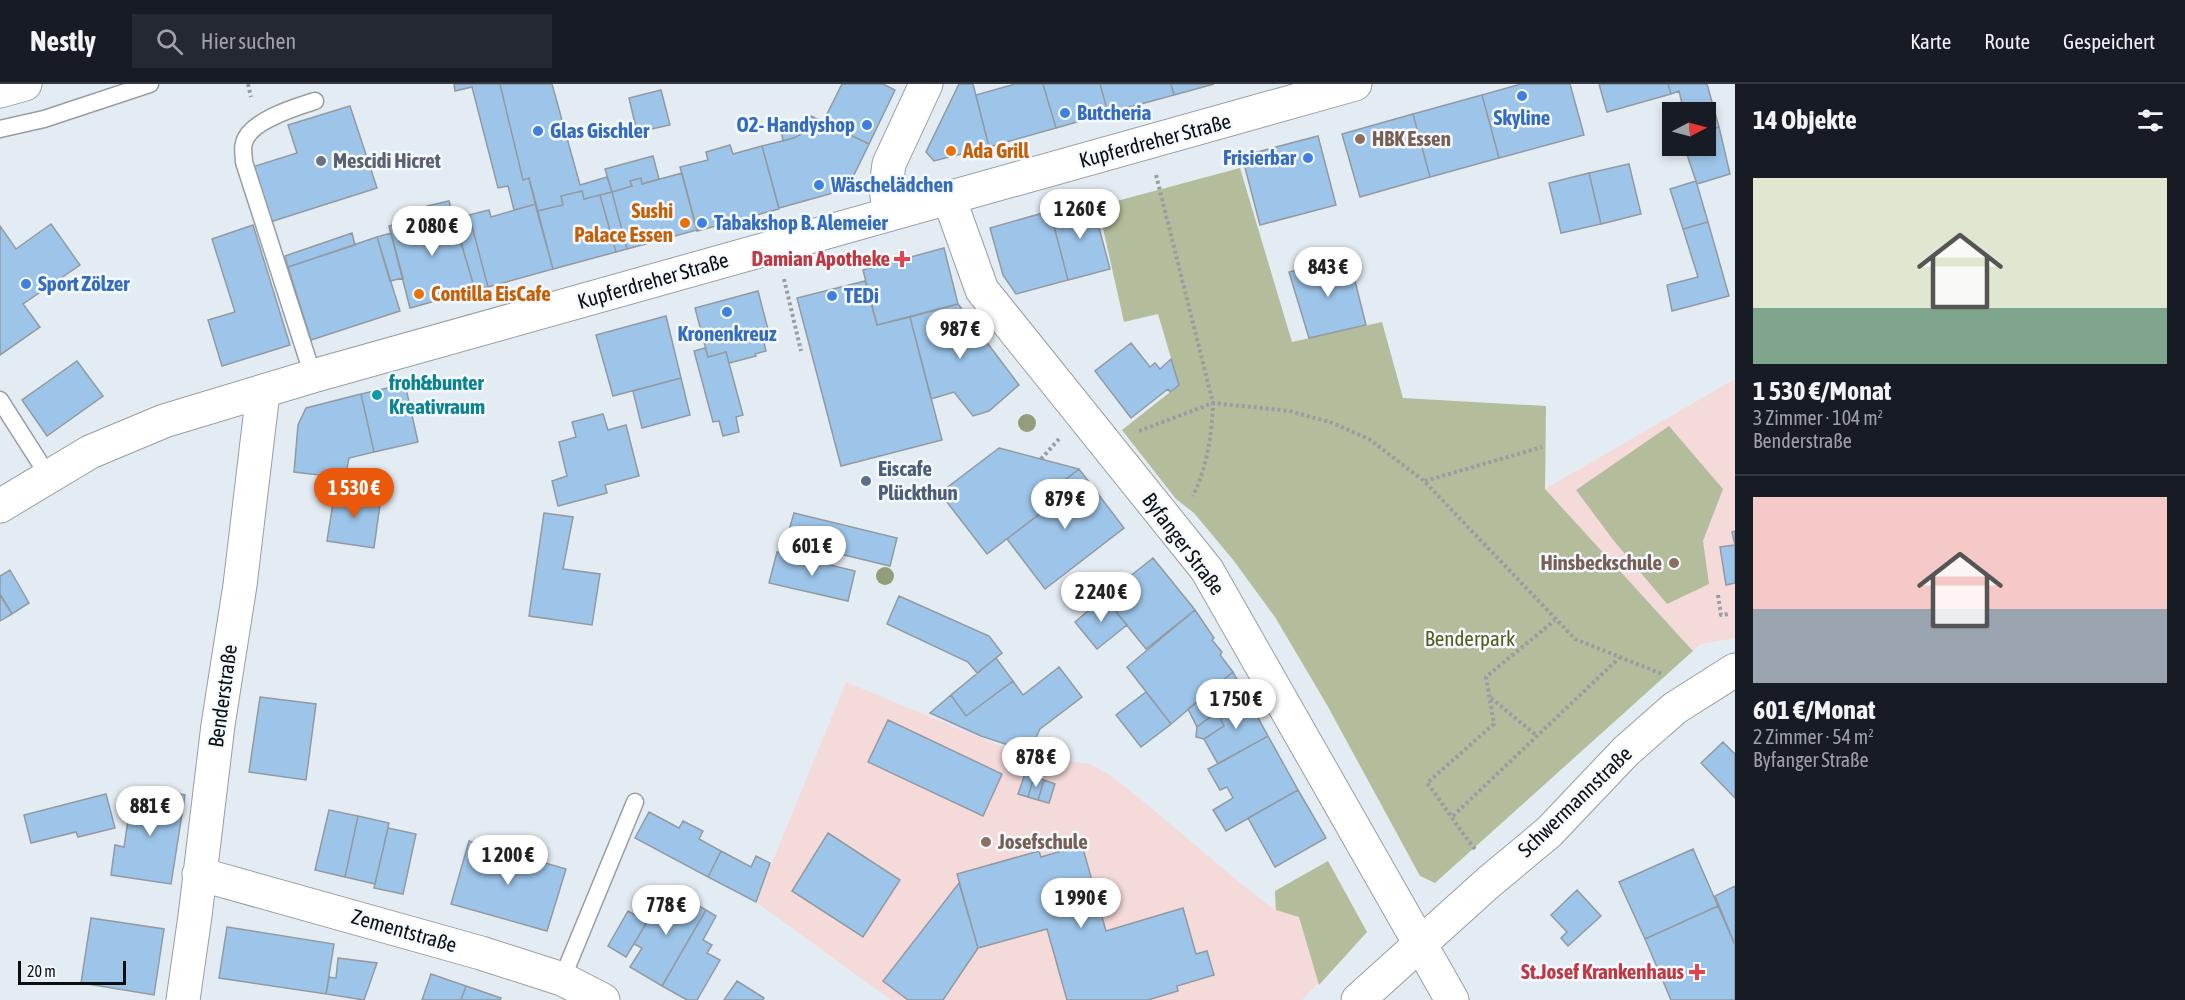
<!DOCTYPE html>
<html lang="de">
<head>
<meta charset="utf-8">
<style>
	body { margin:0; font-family:"Asap Condensed",sans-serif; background:#242831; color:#f1f3f6; height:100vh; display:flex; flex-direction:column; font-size:22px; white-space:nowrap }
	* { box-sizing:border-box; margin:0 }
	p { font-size:20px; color:#9ea1a6 }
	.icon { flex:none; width:33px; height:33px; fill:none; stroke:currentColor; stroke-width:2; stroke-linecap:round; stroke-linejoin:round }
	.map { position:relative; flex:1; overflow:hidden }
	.details { display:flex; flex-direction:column; background:#171b24; width:450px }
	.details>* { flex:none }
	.needle { width:39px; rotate:84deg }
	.tools { position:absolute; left:1662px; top:18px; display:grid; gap:12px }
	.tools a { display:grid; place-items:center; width:54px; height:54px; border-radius:0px; background:#171b24; box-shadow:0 3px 9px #0003; font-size:30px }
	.scale { position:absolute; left:18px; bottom:15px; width:108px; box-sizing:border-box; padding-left:6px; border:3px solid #0c0e10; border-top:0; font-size:16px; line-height:21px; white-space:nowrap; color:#0c0e10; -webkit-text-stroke:4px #f3f9ff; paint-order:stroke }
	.price { position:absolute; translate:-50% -51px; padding:0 14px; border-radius:21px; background:#fff; color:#222; font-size:20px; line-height:39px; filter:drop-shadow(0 2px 3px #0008) }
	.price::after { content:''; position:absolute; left:50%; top:36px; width:18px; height:14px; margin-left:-9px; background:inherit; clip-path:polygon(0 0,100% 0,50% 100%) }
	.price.selected { background:#ea580c; color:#fff }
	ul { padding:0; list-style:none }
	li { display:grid; align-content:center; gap:12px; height:318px; padding:0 18px }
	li+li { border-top:2px solid #363941 }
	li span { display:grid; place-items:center; height:186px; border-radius:0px; color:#555 }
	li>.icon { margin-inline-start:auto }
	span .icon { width:108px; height:108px; fill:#fffc; stroke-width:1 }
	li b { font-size:26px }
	h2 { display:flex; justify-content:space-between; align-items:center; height:72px; padding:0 18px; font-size:26px }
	header { display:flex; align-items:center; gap:36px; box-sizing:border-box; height:84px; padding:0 30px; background:#171b24; border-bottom:2px solid #363941 }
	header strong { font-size:28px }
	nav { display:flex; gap:33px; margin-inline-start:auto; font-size:21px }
	.search { width:420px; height:54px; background:#242831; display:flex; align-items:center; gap:15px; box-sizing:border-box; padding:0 21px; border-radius:0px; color:#9ea1a6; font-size:22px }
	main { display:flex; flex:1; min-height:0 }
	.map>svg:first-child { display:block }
	.education { fill:#f5dada }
	.green { fill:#b3bd9b }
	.building { fill:#9dc5e9; stroke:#9299a0; stroke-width:1.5 }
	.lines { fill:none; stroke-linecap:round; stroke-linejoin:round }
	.service-casing { stroke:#969da3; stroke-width:19 }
	.minor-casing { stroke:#969da3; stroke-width:35 }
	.tertiary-casing { stroke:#969da3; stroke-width:35 }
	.motorway-casing { stroke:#969da3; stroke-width:35 }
	.path { stroke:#979da2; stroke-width:4; stroke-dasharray:3 3; stroke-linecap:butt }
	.service { stroke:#fff; stroke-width:16 }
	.minor { stroke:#fff; stroke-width:33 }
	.tertiary { stroke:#fff; stroke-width:33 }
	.motorway { stroke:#fff; stroke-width:33 }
	.tree { fill:#929e7a }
	.shop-dot { fill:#3f7fe0; stroke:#f3f9ff; stroke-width:2 }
	.education-dot { fill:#8d6e63; stroke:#f3f9ff; stroke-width:2 }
	.food-dot { fill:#e8710a; stroke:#f3f9ff; stroke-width:2 }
	.worship-dot { fill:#6b7280; stroke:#f3f9ff; stroke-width:2 }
	.health-dot { fill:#e0444e; stroke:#f3f9ff; stroke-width:2 }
	.culture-dot { fill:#0f9aa8; stroke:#f3f9ff; stroke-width:2 }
	.service-dot { fill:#5c6f8a; stroke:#f3f9ff; stroke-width:2 }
	.labels { text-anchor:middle; stroke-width:5; stroke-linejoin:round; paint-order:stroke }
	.shop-label { font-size:21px; font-weight:bold; fill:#366cbe; stroke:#f3f9ff; text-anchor:start }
	.education-label { font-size:21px; font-weight:bold; fill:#785e54; stroke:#f3f9ff; text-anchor:start }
	.street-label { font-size:21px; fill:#0c0e10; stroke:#f3f9ff }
	.food-label { font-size:21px; font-weight:bold; fill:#c56008; stroke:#f3f9ff; text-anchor:start }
	.worship-label { font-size:21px; font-weight:bold; fill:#5b616d; stroke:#f3f9ff; text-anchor:start }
	.health-label { font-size:21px; font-weight:bold; fill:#be3a42; stroke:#f3f9ff; text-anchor:end }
	.culture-label { font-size:21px; font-weight:bold; fill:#0d838f; stroke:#f3f9ff; text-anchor:start }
	.service-label { font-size:21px; font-weight:bold; fill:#4e5e75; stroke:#f3f9ff; text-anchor:start }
	.park-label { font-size:21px; fill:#4f5e17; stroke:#f3f9ff }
</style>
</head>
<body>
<header>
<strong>Nestly</strong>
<div class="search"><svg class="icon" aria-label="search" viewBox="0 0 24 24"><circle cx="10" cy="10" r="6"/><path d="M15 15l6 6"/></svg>Hier suchen</div>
<nav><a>Karte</a><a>Route</a><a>Gespeichert</a></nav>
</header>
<main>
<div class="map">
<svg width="1735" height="916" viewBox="0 0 1735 916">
	<rect width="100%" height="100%" fill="#e4ecf3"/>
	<path class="education" d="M1735 295V554L1701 560 1693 567 1545 405Z
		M846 598 1022 671 1090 680 1110 691 1154 726 1234 794 1275 826V807L1328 777 1367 848 1302 916H891L756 818Z"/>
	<path class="green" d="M1240 84 1292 258 1382 238 1403 314 1546 322 1545 405 1693 567 1435 799 1420 792 1327 621 1275 533 1234 477 1194 429 1176 415 1122 346 1179 301 1158 230 1124 238 1098 122Z
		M1669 342 1723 405 1703 457 1709 500 1667 520 1614 457 1576 406Z
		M1328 777 1367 848 1319 901 1299 833 1276 826 1275 807Z"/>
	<path class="building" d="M454 0H500L523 96 529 94 536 120 514 126 508 102 498 104 472 3 455 7Z
		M500 0H552L580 101 607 93 612 108 584 115 582 107 561 112 563 121 537 127 529 94 523 96Z
		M842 0H883L895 6 869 60 823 38Z
		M959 0H973L989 63 934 77 926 68Z
		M1015 0H1043L1056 44 989 63 976 11Z
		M1043 0H1100L1108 29 1056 44Z
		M1100 0H1171L1174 11 1108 29Z
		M1171 0H1214L1174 11Z
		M1521 0H1570L1584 51 1499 74 1482 11Z
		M1599 0H1668L1671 10 1607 28Z
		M1668 0H1707L1719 43 1706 47V28H1684L1679 7 1671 10Z
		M661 6 670 41 637 48 629 14Z
		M1482 11 1499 74 1430 93 1413 30Z
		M350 22 377 104 267 139 249 84 297 69 288 41Z
		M1413 30 1430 93 1360 113 1342 50Z
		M811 32 869 60 850 99 840 107 779 124 762 62 794 54 805 48Z
		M792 42 807 43 805 48 794 54 783 57 781 46Z
		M1719 43 1730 90 1697 100 1684 62H1706V47Z
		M1318 52 1336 121 1260 141 1242 72Z
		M730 61 733 70 762 62 779 125 697 147 680 83 708 76 706 68Z
		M653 72 659 95 642 100 641 94 630 97 632 102 612 108 605 85Z
		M1629 80 1641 130 1601 140 1589 89Z
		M682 89 697 146 627 165 612 108 632 102 630 97 641 94 642 100Z
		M1589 89 1601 140 1561 149 1549 99Z
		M1696 97 1708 138 1683 145 1670 105Z
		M582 107 584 115 600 111 616 168 553 185 537 127 563 121 561 112Z
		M612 108 627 165 616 168 600 111Z
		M449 117 475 206 410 224 389 142 429 132 427 122Z
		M1092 117 1110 185 1068 196 1050 127Z
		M536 120 553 185 488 203 469 131 489 126 491 133Z
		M1050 127 1068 196 1016 210 1003 191 990 144Z
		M469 131 488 203 475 206 454 135Z
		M1708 138 1729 212 1672 227 1667 201 1698 193 1683 145Z
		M51 140 80 181 23 220 40 243 0 271V142L16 165Z
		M253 141 290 261 222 282 208 236 235 228 212 155Z
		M352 149 355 161 288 183 285 172Z
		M391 149 403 194 390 197 377 153Z
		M377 153 400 227 311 256 288 183Z
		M944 164 958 220 877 241 863 186Z
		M1349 173 1366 241 1309 254 1289 188Z
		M865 197 877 241 910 233 942 356 841 382 797 214Z
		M758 207 771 257 764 259 766 267 755 270 756 272 729 279 726 268 708 273 695 224Z
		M958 220 1019 301 989 327 973 332 954 308 931 315 910 233Z
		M666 232 681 294 613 312 596 251Z
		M1131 259 1150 283 1155 279 1160 285 1171 275 1179 301 1170 308 1168 305 1131 334 1095 287Z
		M705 264 708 273 726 268 743 331 736 333 739 348 723 352 719 337 713 338 694 267Z
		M77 277 103 312 47 352 22 316Z
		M681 294 690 331 642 344 633 307Z
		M405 300 418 358 374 368 361 310Z
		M361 310 374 368 349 374 345 394 294 388 298 341 306 324Z
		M603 330 608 346 626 341 639 392 605 401 607 409 558 422 552 397 567 392 559 358 576 353 572 338Z
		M999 364 1079 385 1039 416 1046 425 987 470 940 409Z
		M1079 385 1124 444 1045 505 1007 455 1046 425 1039 416Z
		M335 406 381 413 374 464 327 457Z
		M544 429 573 433 563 485 600 490 592 541 529 532Z
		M794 429 897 454 890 482 786 457Z
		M1735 447V499L1726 501 1720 463 1735 461 1732 448Z
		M777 468 855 487 848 517 769 499Z
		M1153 474 1195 526 1146 565 1104 513Z
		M10 486 29 519 12 530 0 510V492Z
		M0 511 12 530 0 537Z
		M899 512 989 552 1002 569 977 589 968 578 887 540Z
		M1104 513 1127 541 1097 565 1075 538Z
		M1195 526 1214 554 1212 556 1222 568 1220 571 1233 588 1171 640 1127 583Z
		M996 574 1013 597 966 632 951 611Z
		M1059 583 1082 613 1040 645 1030 666H1023L981 652 930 629 951 611 966 632 1013 597 1023 611Z
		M1233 588 1268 652 1218 680 1204 655 1196 653 1197 643 1188 625Z
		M1146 608 1171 640 1141 663 1116 631Z
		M1244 609 1268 652 1218 680 1204 655 1224 642 1217 628Z
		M260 613 316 620 306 696 249 688Z
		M1217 628 1224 642 1204 655 1196 653 1197 643Z
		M888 636 1002 690 983 732 868 678Z
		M1268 652 1298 706 1226 747 1213 726 1233 714 1227 703 1220 706 1208 685Z
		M1723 658 1735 670V714L1701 679Z
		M1025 690 1034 693 1028 713 1018 710Z
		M1034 693 1044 696 1038 716 1028 713Z
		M1044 696 1055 700 1049 719 1038 716Z
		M133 703 185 711 171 800 111 791 115 761 124 763Z
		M1298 706 1326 754 1275 783 1248 734Z
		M106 710 115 744 78 753 76 748 31 759 24 731Z
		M329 726 358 732 345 793 315 786Z
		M649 728 679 744 683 737 703 747 699 755 721 767 708 793 635 754Z
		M358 732 389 739 375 800 345 793Z
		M388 744 416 750 403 810 374 804Z
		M828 749 900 796 863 853 792 807Z
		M469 757 566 785 547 847 451 820Z
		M1082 761 1106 847 1183 824 1196 870 1207 867 1214 891 1177 902 1178 907 1148 916H1067L1047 845 978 864 957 790 1039 767 1041 773Z
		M1693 765 1718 822 1645 855 1619 798Z
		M721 767 751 783 756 772 770 779 756 818 708 793Z
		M959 799 978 864 943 916H908L883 897Z
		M1735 802V861L1715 812Z
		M667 803 706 826 662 902 630 883 642 864 634 860Z
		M1577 806 1601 832 1568 862 1561 854 1567 848 1551 831Z
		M1718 822 1735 861V916H1671L1645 855Z
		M706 826 716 832 703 856 712 861 707 869 720 876 697 916H687L662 902Z
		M628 827 647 838 626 873 608 862Z
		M91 834 164 845 154 911 81 899Z
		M227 843 334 860 326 910 219 894Z
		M338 874 377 879 364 916 326 910 329 893 336 894Z
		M431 890 466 902 461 916H422Z
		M737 897 764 914 763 916H724Z
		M466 902 501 914 500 916H461Z"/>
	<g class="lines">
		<defs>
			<path id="service" d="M0 45 44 35 150 0
				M313 292 244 78C244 72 242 65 244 59 249 37 296 23 315 17
				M0 316 49 393
				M562 895 635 718"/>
			<path id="minor" d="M199 790 481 869 562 895 603 916
				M183 916 195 832 218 641 240 501 263 308
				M1358 916 1489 798 1549 748 1626 667 1675 624 1735 586"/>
			<path id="tertiary" d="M949 114 982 206 1207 486 1452 916
				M889 130 886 103 889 80 926 0
				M0 422 90 368 164 337 313 292 1355 0"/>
			<path id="motorway" d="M0 7 25 0"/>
		</defs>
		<use href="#service" class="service-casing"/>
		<use href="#minor" class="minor-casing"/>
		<use href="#tertiary" class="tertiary-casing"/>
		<use href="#motorway" class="motorway-casing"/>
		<path class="path" d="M248 0 251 13
			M1156 91 1213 319C1212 351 1207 383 1193 412
			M784 195 801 267
			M1139 347 1213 319 1289 327 1330 338 1369 355 1424 397 1575 555 1662 590
			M1041 375 1059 355
			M1425 397 1542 363
			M1718 511 1721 531 1730 530
			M1491 614 1537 652
			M1453 732 1619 574
			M1475 765C1458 744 1444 721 1427 699L1494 640 1486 593 1555 536"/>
		<use href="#service" class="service"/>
		<use href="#minor" class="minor"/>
		<use href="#tertiary" class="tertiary"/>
		<use href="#motorway" class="motorway"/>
	</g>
	<g class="tree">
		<circle cx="1027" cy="339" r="9"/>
		<circle cx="885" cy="492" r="9"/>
	</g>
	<g class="shop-dot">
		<circle cx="1522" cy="12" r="6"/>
		<circle cx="1065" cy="29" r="6"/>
		<circle cx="867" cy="41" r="6"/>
		<circle cx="538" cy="47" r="6"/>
		<circle cx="1308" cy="74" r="6"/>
		<circle cx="819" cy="101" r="6"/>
		<circle cx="702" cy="139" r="6"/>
		<circle cx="26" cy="200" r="6"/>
		<circle cx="832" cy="212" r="6"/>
		<circle cx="727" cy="228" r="6"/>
	</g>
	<g class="education-dot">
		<circle cx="1360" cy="55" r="6"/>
		<circle cx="1674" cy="479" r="6"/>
		<circle cx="986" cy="758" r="6"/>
	</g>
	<g class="food-dot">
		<circle cx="951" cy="67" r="6"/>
		<circle cx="685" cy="139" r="6"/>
		<circle cx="419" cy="210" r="6"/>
	</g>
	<circle class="worship-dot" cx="321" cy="77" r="6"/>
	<g class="health-dot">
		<path d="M899 166h6v6h6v6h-6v6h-6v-6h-6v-6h6z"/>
		<path d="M1694 879h6v6h6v6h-6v6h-6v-6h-6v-6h6z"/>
	</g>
	<circle class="culture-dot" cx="377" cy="311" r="6"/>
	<circle class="service-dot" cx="866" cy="397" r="6"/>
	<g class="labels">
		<g class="shop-label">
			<text x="1077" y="36">Butcheria</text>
			<text x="1522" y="41" text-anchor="middle">Skyline</text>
			<text x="855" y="48" text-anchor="end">O2- Handyshop</text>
			<text x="550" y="54">Glas Gischler</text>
			<text x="1296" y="81" text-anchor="end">Frisierbar</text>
			<text x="831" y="108">Wäschelädchen</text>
			<text x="714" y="146">Tabakshop B. Alemeier</text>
			<text x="38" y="207">Sport Zölzer</text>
			<text x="844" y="219">TEDi</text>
			<text x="727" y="257" text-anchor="middle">Kronenkreuz</text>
		</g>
		<g class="education-label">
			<text x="1372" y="62">HBK Essen</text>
			<text x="1662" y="486" text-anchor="end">Hinsbeckschule</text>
			<text x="998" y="765">Josefschule</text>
		</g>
		<g class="street-label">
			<text transform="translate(1155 57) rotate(-15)" y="7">Kupferdreher Straße</text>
			<text transform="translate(653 197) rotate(-16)" y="7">Kupferdreher Straße</text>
			<text transform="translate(1183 460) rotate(53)" y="7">Byfanger Straße</text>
			<text transform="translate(223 612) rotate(-82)" y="7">Benderstraße</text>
			<text transform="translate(1575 718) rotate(-44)" y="7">Schwermannstraße</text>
			<text transform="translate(404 847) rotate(16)" y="7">Zementstraße</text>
		</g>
		<g class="food-label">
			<text x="963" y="74">Ada Grill</text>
			<text x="673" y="134" text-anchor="end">Sushi<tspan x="673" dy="24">Palace Essen</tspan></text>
			<text x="431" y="217">Contilla EisCafe</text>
		</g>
		<g class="worship-label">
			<text x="333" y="84">Mescidi Hicret</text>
		</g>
		<g class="health-label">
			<text x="890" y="182">Damian Apotheke</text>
			<text x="1684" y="895">St.Josef Krankenhaus</text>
		</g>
		<g class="culture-label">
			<text x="389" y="306">froh&amp;bunter<tspan x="389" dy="24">Kreativraum</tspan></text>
		</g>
		<g class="service-label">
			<text x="878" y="392">Eiscafe<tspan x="878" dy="24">Plückthun</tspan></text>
		</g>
		<g class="park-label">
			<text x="1470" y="562">Benderpark</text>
		</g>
	</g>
</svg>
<div class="tools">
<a><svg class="needle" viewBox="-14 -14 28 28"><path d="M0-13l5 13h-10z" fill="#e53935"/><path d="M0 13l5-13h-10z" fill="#9ea1a6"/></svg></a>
</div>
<div class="scale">20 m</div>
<b class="price" style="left:1080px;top:156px">1 260 €</b>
<b class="price" style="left:432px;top:173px">2 080 €</b>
<b class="price" style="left:1328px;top:214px">843 €</b>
<b class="price" style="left:960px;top:276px">987 €</b>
<b class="price selected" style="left:354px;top:435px">1 530 €</b>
<b class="price" style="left:1065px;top:446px">879 €</b>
<b class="price" style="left:812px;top:493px">601 €</b>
<b class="price" style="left:1101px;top:539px">2 240 €</b>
<b class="price" style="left:1236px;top:646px">1 750 €</b>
<b class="price" style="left:1036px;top:704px">878 €</b>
<b class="price" style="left:150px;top:753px">881 €</b>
<b class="price" style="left:508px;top:802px">1 200 €</b>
<b class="price" style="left:1081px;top:845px">1 990 €</b>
<b class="price" style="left:666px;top:852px">778 €</b>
</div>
<section class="details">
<h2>14 Objekte<svg class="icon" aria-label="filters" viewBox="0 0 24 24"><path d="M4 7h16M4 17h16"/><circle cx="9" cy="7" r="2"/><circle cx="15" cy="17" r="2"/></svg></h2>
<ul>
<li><span style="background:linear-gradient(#dfe7d0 70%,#7fa58c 0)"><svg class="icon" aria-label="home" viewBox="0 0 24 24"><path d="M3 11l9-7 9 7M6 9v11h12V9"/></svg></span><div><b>1 530 €/Monat</b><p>3 Zimmer · 104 m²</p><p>Benderstraße</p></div></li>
<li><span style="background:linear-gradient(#f6c9c9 60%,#9aa5b1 0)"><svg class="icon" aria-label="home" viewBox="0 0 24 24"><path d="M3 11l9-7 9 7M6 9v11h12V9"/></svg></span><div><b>601 €/Monat</b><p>2 Zimmer · 54 m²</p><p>Byfanger Straße</p></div></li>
</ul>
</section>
</main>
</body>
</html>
